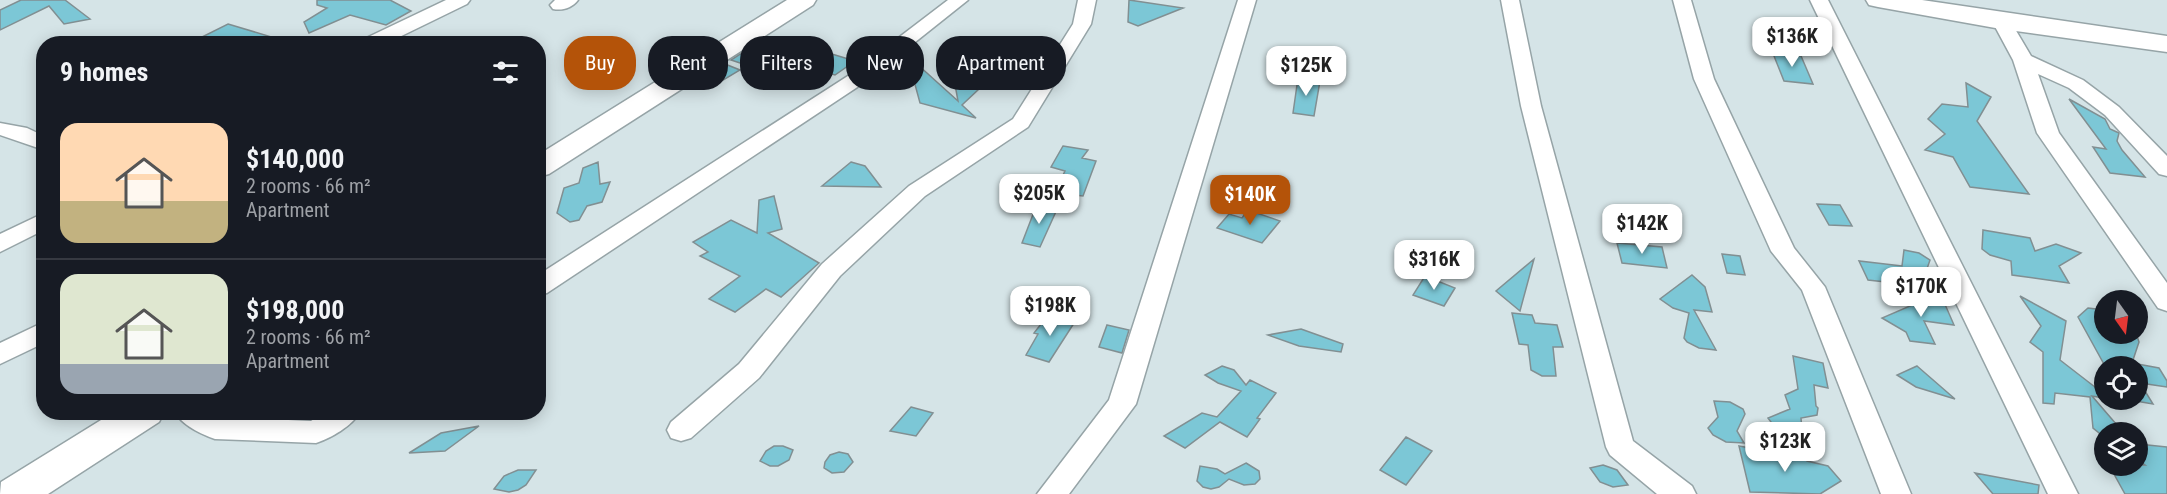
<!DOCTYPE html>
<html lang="en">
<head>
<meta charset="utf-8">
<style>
	body { margin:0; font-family:"Roboto Condensed",sans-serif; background:#242831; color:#f1f3f6; height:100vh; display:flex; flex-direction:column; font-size:22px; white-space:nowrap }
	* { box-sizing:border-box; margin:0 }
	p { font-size:20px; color:#9ea1a6 }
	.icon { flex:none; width:33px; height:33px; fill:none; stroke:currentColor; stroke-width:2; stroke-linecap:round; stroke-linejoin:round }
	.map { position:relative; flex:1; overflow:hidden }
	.side { position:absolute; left:36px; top:36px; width:510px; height:384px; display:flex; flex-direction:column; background:#171b24; border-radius:24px; box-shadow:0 3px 15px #0003 }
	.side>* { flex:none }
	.top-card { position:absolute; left:564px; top:36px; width:570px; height:54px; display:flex; gap:12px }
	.needle { width:39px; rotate:166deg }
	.tools { position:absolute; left:2094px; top:290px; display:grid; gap:12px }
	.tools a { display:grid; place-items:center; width:54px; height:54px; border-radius:50%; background:#171b24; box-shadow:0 3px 15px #0003; font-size:30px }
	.price { position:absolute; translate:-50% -51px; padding:0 14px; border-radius:12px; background:#fff; color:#222; font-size:20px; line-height:39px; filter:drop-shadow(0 2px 3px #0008) }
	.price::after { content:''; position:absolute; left:50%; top:36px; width:18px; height:14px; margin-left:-9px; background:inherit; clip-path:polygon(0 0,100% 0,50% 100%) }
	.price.current { background:#b45309; color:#fff }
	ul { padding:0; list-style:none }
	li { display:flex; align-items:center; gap:18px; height:150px; padding:0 24px }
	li+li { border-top:2px solid #363941 }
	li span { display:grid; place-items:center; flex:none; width:168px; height:120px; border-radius:18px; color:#555 }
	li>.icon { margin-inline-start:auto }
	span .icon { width:72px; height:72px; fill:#fffc; stroke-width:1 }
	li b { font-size:26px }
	h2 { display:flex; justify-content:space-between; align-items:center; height:72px; padding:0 24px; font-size:26px }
	.chip { padding:0 21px; border-radius:24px; background:#171b24; box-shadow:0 3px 15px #0003; font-size:21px; line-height:54px }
	.chip.current { background:#b45309; color:#fff }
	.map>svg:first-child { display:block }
	.building { fill:#7cc7d6; stroke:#818f92; stroke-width:1.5 }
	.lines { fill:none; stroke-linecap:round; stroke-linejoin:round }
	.street-casing { stroke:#96a4a7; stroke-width:3 }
	.secondary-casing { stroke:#96a4a7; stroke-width:3 }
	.street { fill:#fff; fill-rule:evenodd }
	.secondary { fill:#fff; fill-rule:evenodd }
</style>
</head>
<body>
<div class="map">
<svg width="2167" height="494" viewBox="0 0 2167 494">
	<rect width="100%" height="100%" fill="#d5e4e7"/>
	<path class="building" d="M21 0H65L90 19 64 24 49 6 0 30V10Z
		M317 0H390L411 11 386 25 350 15 309 33 304 22 327 8 317 5Z
		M1129 0 1183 8 1138 26 1128 22Z
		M228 24 278 39 277 44H188Z
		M754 45 772 52 749 66 731 60Z
		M811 47 822 51 855 61 835 75 832 74 826 78 783 53Z
		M1772 51 1801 56 1813 84 1784 81Z
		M907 55 958 101 954 79 980 88 962 105 976 118 920 103Z
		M725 64 740 70 715 85 700 80Z
		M1298 78 1320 81 1314 116 1293 113Z
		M1966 83 1991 97 1977 121 2029 194 1970 187 1953 157 1925 150 1945 134 1928 119 1942 104 1968 107Z
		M2069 99 2105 119 2110 129 2119 133 2117 141 2122 150 2145 177 2110 173 2093 147 2106 149Z
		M1063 146 1088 150 1082 158 1096 161 1083 196 1054 193 1065 171 1051 167Z
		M598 162 600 184 610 182 602 202 587 206 579 220 570 222 557 213 564 188 579 183 583 168Z
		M851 162 865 166 881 187 822 186Z
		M774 196 782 229 768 233 819 263 781 297 766 289 735 312 709 299 740 276 700 256 708 252 693 242 731 220 757 233 759 200Z
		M1037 204 1058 207 1040 247 1022 243Z
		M1817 204 1840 205 1852 226 1829 225Z
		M1248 210 1280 221 1262 243 1217 228 1229 214 1242 218Z
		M1983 230 2030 238 2035 251 2056 244 2081 253 2059 266 2069 283 2012 275 2011 261 1990 255 1982 249Z
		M1617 243 1662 247 1667 268 1622 263Z
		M1904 250 1919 253 1930 260 1921 286 1868 280 1859 261 1902 266Z
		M1722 254 1740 256 1745 275 1727 273Z
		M1534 259 1520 311 1496 291Z
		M1692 275 1705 287 1712 312 1694 310 1716 350 1699 348 1687 342 1684 338 1689 313 1673 308 1660 299Z
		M1425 276 1455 288 1444 306 1413 295Z
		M1940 293 1954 325 1924 321 1935 344 1910 341 1906 332 1882 318Z
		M2020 296 2066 321 2060 360 2104 394V398L2092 396 2123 432H2104V437L2093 428 2090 397 2055 393 2054 404 2043 403V352L2030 342 2041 326Z
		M2088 308 2104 310V333H2136L2139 342 2132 363 2159 368 2167 381V387L2140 383 2153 404 2124 399H2138V366H2105L2078 317Z
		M1512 313 1532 315 1535 323 1557 325 1563 347H1553L1556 376H1542L1531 370 1528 345 1519 344Z
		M1048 315 1076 320 1049 362 1026 355 1038 334 1034 333Z
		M1107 325 1129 330 1122 353 1099 347Z
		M1301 329 1343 344 1341 352 1299 346 1268 335Z
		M1793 356 1823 363 1828 388 1814 385 1816 406 1818 408 1817 415 1801 418 1802 430 1792 450 1768 418 1790 409 1785 395 1798 389Z
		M1222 366 1234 370 1246 385 1250 380 1276 393 1257 418 1260 419 1247 437 1220 422 1185 448 1164 436 1202 413 1217 417 1241 391 1218 383 1205 375Z
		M1917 366 1955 399 1916 387 1897 375Z
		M1714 401 1730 402 1743 409 1745 414 1737 431 1744 443 1726 442 1713 435 1708 428 1718 417Z
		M911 407 933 413 916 436 890 431Z
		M479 426 445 451 409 453 441 433Z
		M1406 437 1432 451 1406 485 1380 470Z
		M2138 444 2167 447V494H2125L2109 465H2145L2138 460Z
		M774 446H783L793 450 789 460 778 466H770L760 461 766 451Z
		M1739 446 1805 458 1807 461 1828 466 1841 481 1820 494 1750 492Z
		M839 452 848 454 853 462 844 472 832 473 824 468 825 462 830 455Z
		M1246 463 1259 471 1260 479 1255 484 1244 485 1229 479 1219 487 1211 489 1203 487 1197 481 1200 466 1217 469 1225 474Z
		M1603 465 1617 470 1628 485 1613 487 1600 482 1590 468Z
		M518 470H536L526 485 518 490 509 492 494 489 504 476Z
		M1975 473 2039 485 2038 494H1993Z"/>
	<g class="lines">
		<defs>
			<path id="street" d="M446 0H470L467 4 385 44H360L362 40Z
				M555 0H578C572 8 562 11 553 9L550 5Z
				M948 0H968L865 82 547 293 538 295V275L851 74Z
				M1078 0H1096L1091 24 1028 127 925 196 840 276 759 378 691 438 681 441 671 438 667 430 671 422 739 364 822 264 909 186 1013 119 1073 24Z
				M1238 0H1256L1136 404 1069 494H1037L1109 400Z
				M1501 0H1519L1541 106 1633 441 1692 486 1696 494H1657L1610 455 1606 447 1521 106Z
				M1673 0H1691L1714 79 1794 248 1825 287 1911 494H1881L1802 290 1771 251 1694 79Z
				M1810 0H1828L2078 494H2048Z
				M2001 15 2008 17 2031 56 2083 80 2119 107 2167 156V176L2159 174 2105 115 2069 88 2038 74 2059 133 2167 283V311L2158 308 2037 133 2013 60 1992 21 1994 17Z
				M0 123 27 128 44 136V150L0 135Z
				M44 213V230L0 252V234Z
				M44 322V343L0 364V343Z
				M175 412H212L220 417 311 421 324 412H360C352 426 331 438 316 443L215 439C201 434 182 425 175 412Z"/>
			<path id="secondary" d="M787 0H816L813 5 549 174 538 177V155Z
				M1866 0H1922L2167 36V52L2001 29 1878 7 1869 5Z
				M114 412H164L159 422 48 494H0L1 482Z"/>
		</defs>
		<use href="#street" class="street-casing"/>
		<use href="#secondary" class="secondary-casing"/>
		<use href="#street" class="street"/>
		<use href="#secondary" class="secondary"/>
	</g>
</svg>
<div class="tools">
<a><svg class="needle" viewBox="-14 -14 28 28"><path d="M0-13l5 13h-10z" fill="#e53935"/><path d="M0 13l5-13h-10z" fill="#9ea1a6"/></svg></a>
<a><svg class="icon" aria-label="locate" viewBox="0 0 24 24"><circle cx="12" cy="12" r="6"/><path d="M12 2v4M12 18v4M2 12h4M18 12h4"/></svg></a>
<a><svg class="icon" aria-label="layers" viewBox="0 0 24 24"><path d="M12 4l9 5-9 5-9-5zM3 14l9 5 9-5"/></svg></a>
</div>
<b class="price" style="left:1792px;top:68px">$136K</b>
<b class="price" style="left:1306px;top:97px">$125K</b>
<b class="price" style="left:1039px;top:225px">$205K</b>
<b class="price current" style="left:1250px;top:226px">$140K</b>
<b class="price" style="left:1642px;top:255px">$142K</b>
<b class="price" style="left:1434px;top:291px">$316K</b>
<b class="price" style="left:1921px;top:318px">$170K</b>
<b class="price" style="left:1050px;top:337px">$198K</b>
<b class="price" style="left:1785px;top:473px">$123K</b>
<div class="top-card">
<a class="chip current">Buy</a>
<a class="chip">Rent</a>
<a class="chip">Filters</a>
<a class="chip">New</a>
<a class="chip">Apartment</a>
</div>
<section class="side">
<h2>9 homes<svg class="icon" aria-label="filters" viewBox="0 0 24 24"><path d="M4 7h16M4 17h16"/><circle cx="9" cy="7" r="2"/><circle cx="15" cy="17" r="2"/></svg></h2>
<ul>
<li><span style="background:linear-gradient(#ffd9b3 65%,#c2b280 0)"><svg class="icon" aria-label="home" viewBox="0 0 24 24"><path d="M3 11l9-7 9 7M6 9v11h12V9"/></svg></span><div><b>$140,000</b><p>2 rooms · 66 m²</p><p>Apartment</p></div></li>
<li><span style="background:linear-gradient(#dfe7d0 75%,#9aa5b1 0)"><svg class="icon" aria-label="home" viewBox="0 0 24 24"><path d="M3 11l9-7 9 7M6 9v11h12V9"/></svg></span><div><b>$198,000</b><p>2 rooms · 66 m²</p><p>Apartment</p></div></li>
</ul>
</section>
</div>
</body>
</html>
